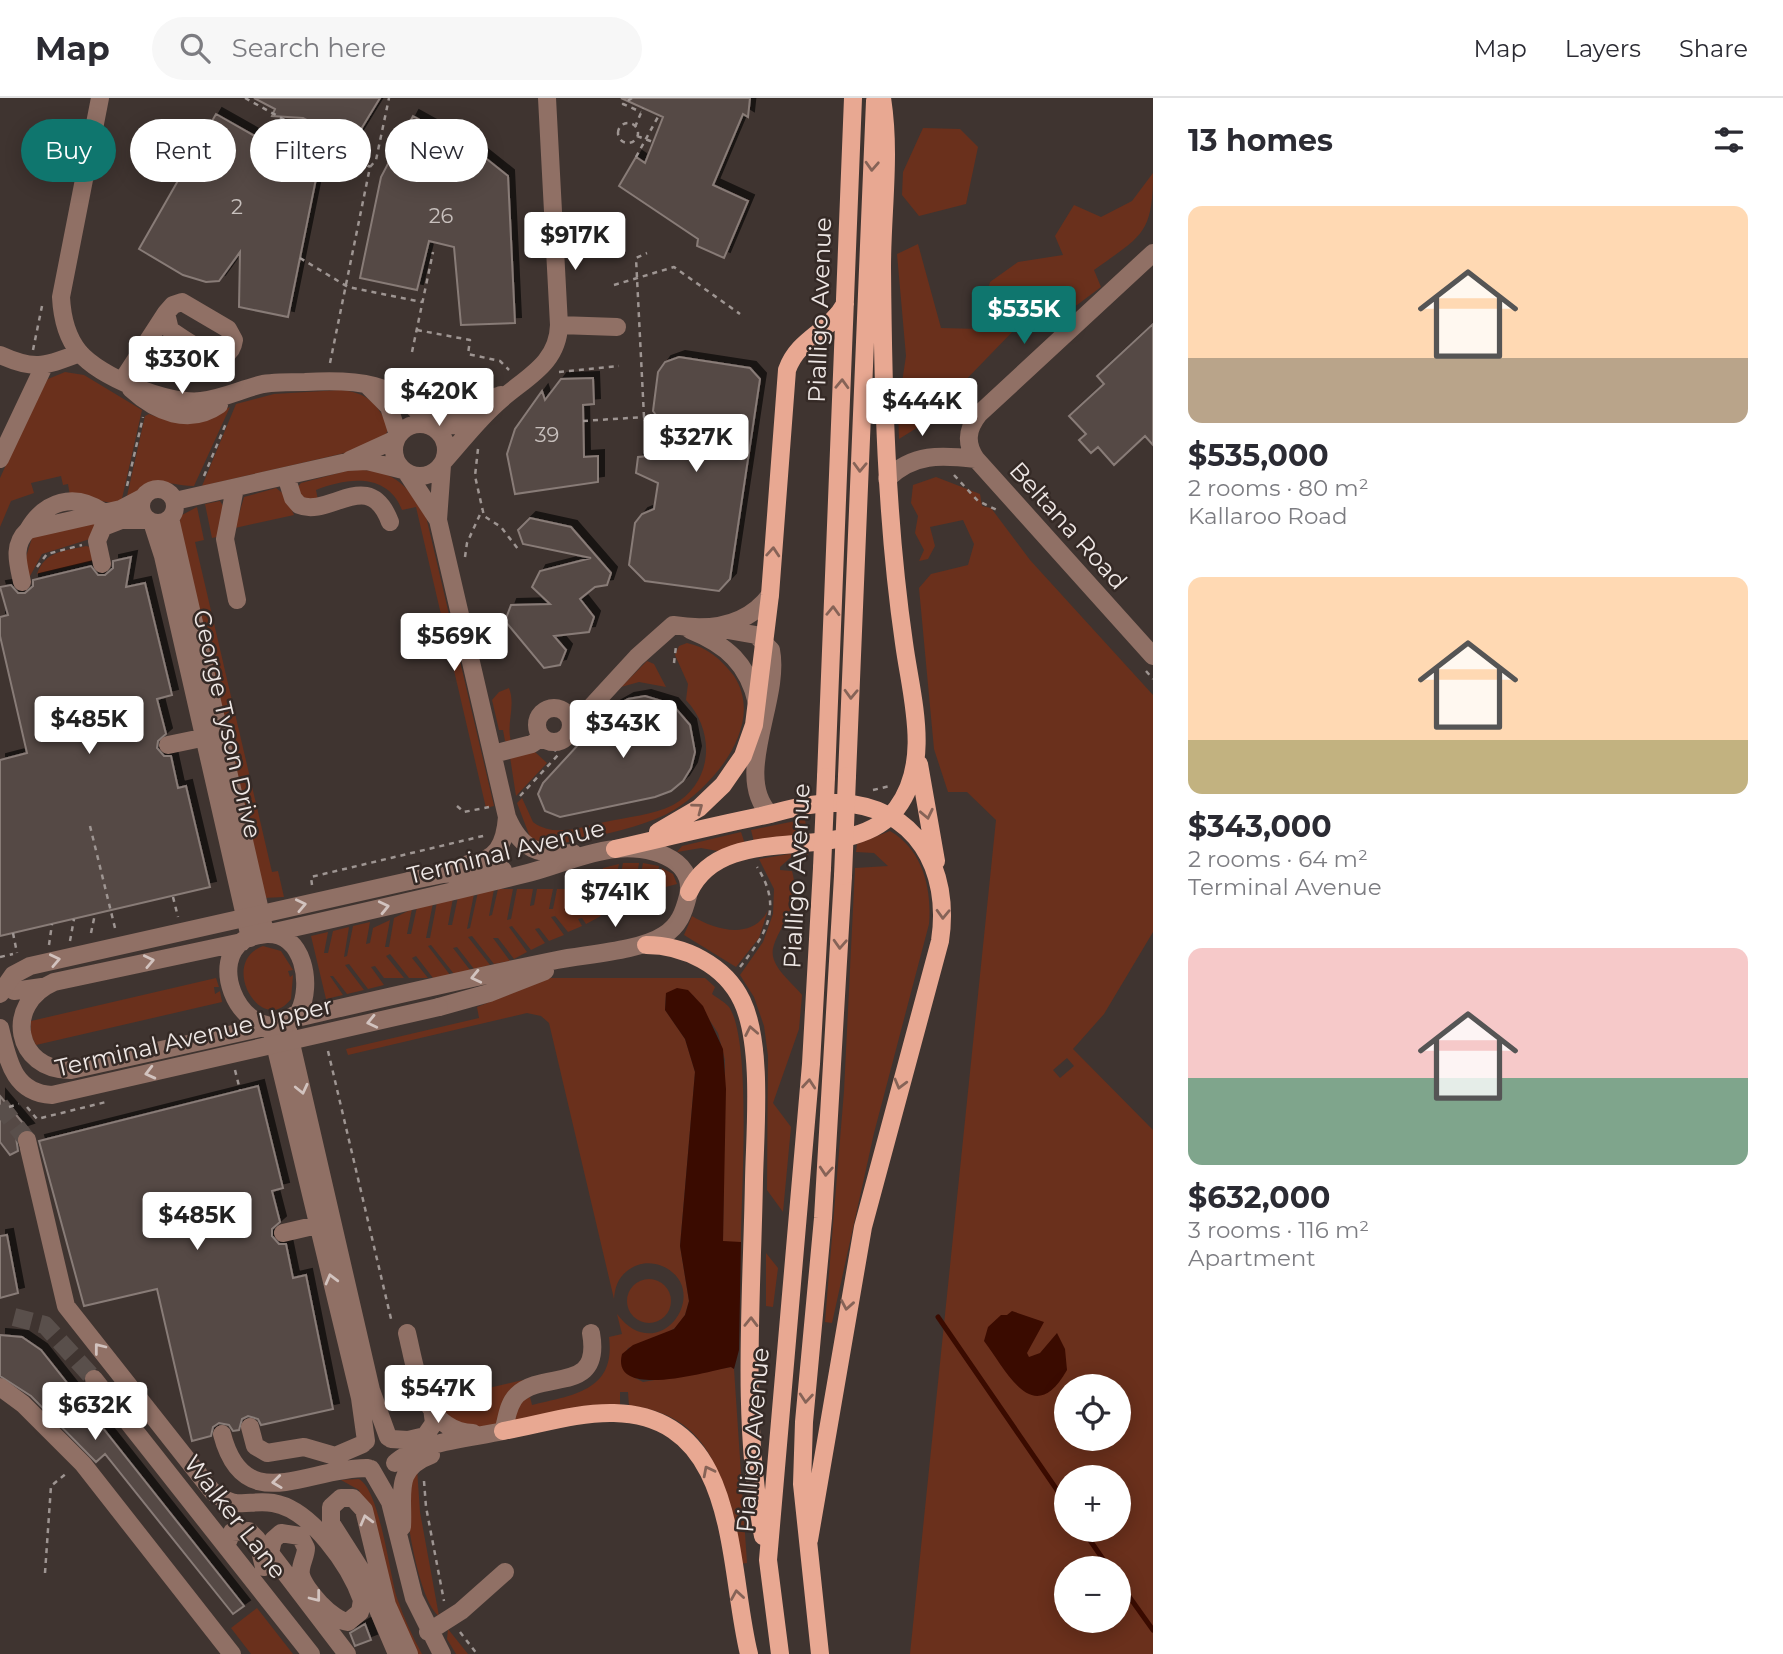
<!DOCTYPE html>
<html lang="en">
<head>
<meta charset="utf-8">
<style>
	body { margin:0; font-family:Montserrat,sans-serif; background:#f7f7f7; color:#2b2b33; height:100vh; display:flex; flex-direction:column; font-size:26px; white-space:nowrap }
	* { box-sizing:border-box; margin:0 }
	p { font-size:23px; color:#7c7c81 }
	.icon { flex:none; width:38px; height:38px; fill:none; stroke:currentColor; stroke-width:2; stroke-linecap:round; stroke-linejoin:round }
	.map { position:relative; flex:1; overflow:hidden }
	.panel { display:flex; flex-direction:column; background:#fff; width:630px }
	.panel>* { flex:none }
	.top-card { position:absolute; left:21px; top:21px; width:665px; height:63px; display:flex; gap:14px }
	.buttons { position:absolute; left:1054px; top:1276px; display:grid; gap:14px }
	.buttons a { display:grid; place-items:center; width:77px; height:77px; border-radius:50%; background:#fff; box-shadow:0 4px 18px #0003; font-size:35px }
	.price { position:absolute; translate:-50% -60px; padding:0 16px; border-radius:7px; background:#fff; color:#222; font-size:23px; line-height:46px; filter:drop-shadow(0 2px 4px #0008) }
	.price::after { content:''; position:absolute; left:50%; top:42px; width:21px; height:16px; margin-left:-10px; background:inherit; clip-path:polygon(0 0,100% 0,50% 100%) }
	.price.active { background:#0f766e; color:#fff }
	ul { padding:0; list-style:none }
	li { display:grid; align-content:center; gap:14px; height:371px; padding:0 35px }
	li span { display:grid; place-items:center; height:217px; border-radius:14px; color:#555 }
	li>.icon { margin-inline-start:auto }
	span .icon { width:126px; height:126px; fill:#fffc; stroke-width:1 }
	li b { font-size:30px }
	h2 { display:flex; justify-content:space-between; align-items:center; height:84px; padding:0 35px; font-size:30px }
	.chip { padding:0 24px; border-radius:32px; background:#fff; box-shadow:0 4px 18px #0003; font-size:24px; line-height:63px }
	.chip.active { background:#0f766e; color:#fff }
	header { display:flex; align-items:center; gap:42px; box-sizing:border-box; height:98px; padding:0 35px; background:#fff; border-bottom:2px solid #e1e1e2 }
	header strong { font-size:33px }
	nav { display:flex; gap:38px; margin-inline-start:auto; font-size:24px }
	.search { width:490px; height:63px; background:#f7f7f7; display:flex; align-items:center; gap:18px; box-sizing:border-box; padding:0 24px; border-radius:38px; color:#7c7c81; font-size:26px }
	main { display:flex; flex:1; min-height:0 }
	.map>svg:first-child { display:block }
	.green { fill:#6a301c; fill-rule:evenodd }
	.water { fill:#3a0b00 }
	.lines { fill:none; stroke-linecap:round; stroke-linejoin:round }
	.stream { stroke:#3a0b00; stroke-width:5 }
	.building { fill:#554945; stroke:#887b77; stroke-width:2; filter:url(#shadow) }
	.minor-tunnel { stroke:#594f4b; stroke-width:18; stroke-dasharray:18 9; stroke-linecap:butt }
	.path { stroke:#9e9592; stroke-width:2.5; stroke-dasharray:5 5; stroke-linecap:butt }
	.minor { stroke:#907065; stroke-width:18 }
	.major { stroke:#e8a892; stroke-width:18 }
	.minor-bridge { stroke:#907065; stroke-width:18 }
	.major-bridge { stroke:#e8a892; stroke-width:18 }
	.oneway { stroke:#866357 }
	.oneway2 { stroke:#d2c3bf }
	.labels { text-anchor:middle; stroke-width:5; stroke-linejoin:round; paint-order:stroke }
	.number-label { font-size:21px; fill:#c8c0bd }
	.street-label { font-size:24px; fill:#eee7e5; stroke:#352a26 }
</style>
</head>
<body>
<header>
<strong>Map</strong>
<div class="search"><svg class="icon" aria-label="search" viewBox="0 0 24 24"><circle cx="10" cy="10" r="6"/><path d="M15 15l6 6"/></svg>Search here</div>
<nav><a>Map</a><a>Layers</a><a>Share</a></nav>
</header>
<main>
<div class="map">
<svg width="1153" height="1556" viewBox="0 0 1153 1556">
	<defs>
		<filter id="shadow"><feDropShadow dx="6" dy="-6" stdDeviation="0" flood-color="#0009"/></filter>
	</defs>
	<rect width="100%" height="100%" fill="#3f3430"/>
	<path class="green" d="M923 30 960 31 978 49 966 106 919 118 902 97 903 74Z
		M1153 75C1153 137 1141 138 1094 172L1101 189 1077 207 1022 224 923 326 899 341 898 311 906 258 897 156 918 146 941 230 979 231 990 184 1018 164 1063 157 1055 138 1074 107 1101 119 1132 103Z
		M65 274 84 277 142 312 121 405C100 406 89 396 70 398L68 386 63 387 61 378 31 385 34 395 11 403 0 429V380L41 290 48 281Z
		M340 292C367 294 378 306 389 330L385 338 362 351 202 388 236 306 274 296Z
		M230 309 194 388C161 387 157 374 130 401L127 398 145 318 149 316C176 328 203 323 230 309Z
		M346 373C387 368 403 382 425 414L494 708 486 710 416 409 402 412C387 374 347 380 316 392L318 402 303 405 297 390 301 385Z
		M936 379 980 396 982 408 991 410 1030 462 1153 597V834L1104 916 1073 951 1153 1032V1556H910L996 722 967 694H948L934 651 919 490 931 476 968 467 974 446 963 422 930 429 935 448 928 461 919 463 924 452 915 435 918 418 911 405 913 387ZM1067 960 1074 968 1060 980 1053 972ZM1066 1288H1118V1340H1066ZM1066 1379H1118V1432H1066ZM1066 1470H1118V1522H1066Z
		M276 390 285 397 294 417 235 430 244 399Z
		M220 403 223 408 217 439 212 440 205 406Z
		M197 409 204 442 195 444 272 774 278 773 284 799 263 800 178 428 182 417Z
		M98 421 90 441 42 456 29 480 25 462 32 440Z
		M86 448 90 449 93 463 37 476C45 453 64 453 86 448Z
		M687 545C707 549 722 562 734 578 766 627 713 688 674 712 650 726 619 733 592 739 572 744 548 750 530 739L517 705 522 700 533 724C554 740 582 729 605 724 627 719 653 717 673 707 713 685 716 634 686 602L688 586 675 557 679 548Z
		M647 563 654 566 666 589 639 584 621 589Z
		M509 590C516 608 506 625 511 643H505L503 632H499L492 602 499 594Z
		M535 654 547 665 516 698 510 659Z
		M805 721 807 736 754 744 751 732Z
		M890 733C923 752 932 791 929 826L874 1035 832 1225 825 1224 844 993 855 770 888 768 874 755 856 754 857 746Z
		M741 734 745 746 723 754 701 750 677 754 682 748Z
		M808 753V757L790 760 780 769V772L792 773C804 815 765 840 774 862 778 874 794 887 802 897L799 931 773 1005 791 1029 783 1114 767 1092 768 958 764 928 754 899 740 877 763 844 773 816 774 791 759 761Z
		M623 765H639L636 784H639L643 765 659 768 656 784H658L662 770 673 776 677 786 658 791 605 817 598 808 594 809 601 818 586 826 582 820 578 821 582 828 568 834 555 818 551 819 564 837 549 843 539 830 535 831 545 845 531 852 512 828 509 829 527 854 514 861 498 840H493L510 863 494 866 472 838 468 839 490 867 474 871 457 849 453 850 470 872 454 876 431 847 428 848 450 877 433 880 416 858 412 860 428 880H409L390 856 386 858 404 880H384L375 868 371 869 384 887 368 891 349 866 345 867 364 892 347 896 333 878H330L343 897 326 901 311 838 328 834 324 855H328L333 833 349 829 344 859 347 858 353 828 370 824 366 846 370 845 373 830 390 822 385 849H389L394 820 412 811 407 836H411L417 809 433 805 426 840H430L437 804 453 800 448 827H452L458 799 474 796 467 831 470 830 478 794 494 791 489 818 492 817 498 791H513L507 822 511 821 517 791H533L530 808 534 807 537 791H553L549 811H553L557 791H574L572 798H576L581 775 598 771 592 801H596L603 770 619 766 615 784H619Z
		M768 812 759 840 736 869 684 837 692 818C715 832 753 843 768 812Z
		M263 848 281 853 293 872 288 873 290 879 293 877 291 901C261 940 218 864 263 848Z
		M216 880 219 889H214L215 896 220 893 222 904 36 947 31 937V923Z
		M550 880H705L715 889 712 896C717 900 725 904 729 909 752 942 741 1097 741 1144H723L725 962 718 935 693 897 666 895 665 912 685 941 695 974 680 1148 689 1203 685 1217 676 1229 663 1238 628 1250 621 1263 627 1276 643 1284 731 1269 734 1271 747 1465 740 1466C727 1394 718 1316 629 1308L628 1294H620V1307L513 1324C516 1312 518 1304 530 1299L532 1307C573 1297 616 1293 609 1239L622 1236 617 1216C659 1272 715 1191 662 1168 650 1163 637 1165 627 1173 618 1180 615 1189 614 1201L549 925 541 918 527 915 348 957 346 951 479 920 477 909Z
		M766 1155 778 1170 773 1209 766 1208Z
		M627 1203a22 22 0 1 1 44 0a22 22 0 1 1-44 0Z
		M523 1282 500 1323 492 1330 455 1327 433 1303Z
		M417 1370 420 1414 439 1518C420 1506 403 1413 407 1390 409 1384 414 1376 417 1370Z
		M359 1381C380 1393 389 1474 397 1500 404 1520 412 1538 422 1556H416L407 1541 359 1392 341 1382Z
		M257 1510 293 1556H251L231 1530Z
		M448 1531 468 1556H456L447 1541Z"/>
	<path class="water" d="M677 890 688 892 703 908 723 951 726 991 723 1143 741 1144 739 1252 734 1271 731 1269C709 1273 610 1303 622 1256L633 1247 674 1231 685 1217 689 1203 680 1148 695 974 685 941 665 912 666 895Z
		M1012 1213 1044 1224 1027 1255 1029 1259 1040 1255 1057 1235 1065 1251 1067 1272C1033 1332 1007 1273 984 1243L988 1229 1001 1217H1007Z"/>
	<g class="lines">
		<path class="stream" d="M938 1219 1066 1405
			M1083 1432 1109 1470
			M1118 1483 1153 1532"/>
	</g>
	<path class="building" d="M254 0H380L352 46 303 20 272 18 275 11Z
		M621 0H750L748 19 743 16 713 87 748 103 724 160 697 148 698 141 619 88 636 59 645 65 663 19Z
		M216 16 260 41 253 52 319 66 288 219 239 209 240 154 219 183 206 184 183 177 139 151Z
		M413 18 478 54 508 78 515 225 461 227 454 149 429 143 417 192 360 180 381 79Z
		M1153 226V347L1145 338 1114 367 1098 349 1091 355 1079 342 1086 336 1069 318 1104 286 1097 278Z
		M679 259 750 270 760 281 730 481 719 493 645 483 629 467 635 425 642 416 654 411 658 385 636 375 638 359 662 357 666 330 653 313 658 274 665 264Z
		M593 280 594 306 583 307 584 359 598 358V384L515 396 507 356 515 331 542 293 545 302 561 281Z
		M530 420 571 429 611 475 607 487 595 489 580 501 594 519 589 534 554 538 566 552 560 567 544 570 505 523 511 507 550 506 532 489 540 473 591 460 523 446 518 432Z
		M131 459 126 489 145 485 172 597 157 601 166 636 158 643 157 650 164 658H171L178 690 186 688 210 789 0 838V662L27 655 0 538V519L8 517 0 489 11 487 18 495H25L33 488V482L91 468 98 477H105L113 470V463Z
		M645 598 672 606 690 627 695 654 691 670 683 683 671 693 655 699 560 719 545 713 538 696 543 685 612 610 628 601Z
		M258 988 283 1090 272 1093 280 1124 272 1131V1138L279 1146H286L293 1180 306 1177 333 1311 261 1327 258 1321 248 1318 242 1321 239 1332 233 1333 229 1327 219 1325 213 1329 211 1338 192 1343 157 1191 84 1208 39 1043Z
		M0 998 28 1031 19 1034 16 1039 18 1053 10 1057 0 1044Z
		M7 1137 18 1195 0 1200V1138Z
		M0 1237 22 1239 41 1252 244 1508 233 1516 105 1356 96 1364 31 1298 0 1278Z
		M365 1526 371 1542 355 1548 350 1535Z"/>
	<g class="lines">
		<path class="minor-tunnel" d="M0 1007 27 1042
			M14 1219 45 1227 94 1281"/>
		<path class="path" d="M245 0 370 69
			M632 0 623 6 641 14
			M618 35a10 10 0 1 1 20 0a10 10 0 1 1-20 0Z
			M635 29 643 10
			M637 38 653 44
			M636 59 659 17
			M300 160 348 189 422 204
			M614 187 674 169 740 216
			M417 232 470 242 468 256 500 263 509 272
			M33 252 43 203
			M412 254 433 154
			M330 265 370 69 376 62 389 0
			M559 274 619 268
			M169 281 182 260
			M644 319 636 160 647 155
			M583 323 644 319 650 357
			M478 351 475 378 484 418 501 429 518 451
			M954 377 978 403 997 412
			M204 378 227 323
			M127 388 143 319
			M465 459 467 445 482 412
			M37 469 47 456 82 447
			M674 565 676 548
			M1146 573 1153 581
			M873 692 890 688
			M520 698 558 657 554 650
			M457 708 464 714 489 709
			M90 728 115 830
			M312 787 311 779 487 737
			M173 799 178 819
			M13 835 17 855
			M91 835 95 816
			M70 843 74 821
			M49 847 52 826
			M0 859 13 856
			M740 869C767 835 783 809 757 769
			M328 953 392 1225
			M235 972 240 992
			M9 1009 19 1006
			M27 1009 37 1021 106 1004
			M424 1383 426 1409 444 1503
			M45 1475 51 1388 68 1374
			M460 1534 477 1556"/>
		<path class="minor" d="M100 0 61 199C62 219 66 238 79 254 100 279 168 307 201 303 222 301 242 291 263 286 276 284 291 284 305 284 354 281 399 283 429 327
			M1153 155 979 316C967 331 965 345 976 361L1153 558
			M182 204 228 231 234 242C229 277 186 242 170 232L166 215 173 207Z
			M559 227 617 229
			M0 257C35 273 45 268 80 255
			M122 283 166 215
			M368 288 389 309 398 337
			M131 291C156 314 189 328 219 307
			M407 293C452 317 454 315 501 297
			M394 352a26 26 0 1 1 52 0a26 26 0 1 1-52 0Z
			M432 328 456 327 484 313
			M0 361 44 268
			M350 362 396 341
			M444 363C461 344 477 323 496 306 522 281 558 268 559 227L547 0
			M442 367 438 422 507 719C521 752 539 758 573 755
			M407 375 438 422
			M286 378 293 400 299 407C330 420 369 368 390 424
			M887 381C913 355 941 357 976 361
			M235 390 225 441 237 502
			M141 408a17 17 0 1 1 34 0a17 17 0 1 1-34 0Z
			M175 403 347 364 367 363 403 372
			M170 420 264 830
			M152 424 163 458 250 840
			M28 432C45 403 74 394 103 414
			M102 466 97 443 103 429 121 422H148
			M22 484C18 465 12 447 28 432L121 411 142 400
			M722 531 756 537 771 552C781 602 732 678 770 716
			M690 532C727 547 748 566 757 605
			M537 627a17 17 0 1 1 34 0a17 17 0 1 1-34 0Z
			M571 626 579 622 637 559 673 527C710 533 747 528 770 497
			M168 647 216 637
			M493 656 532 646 542 639
			M468 766C497 763 505 746 507 719
			M409 783 443 776 503 772
			M270 835C355 816 439 797 524 776 554 769 585 754 616 751 645 747 697 759 688 798 684 814 679 828 664 837 640 853 587 856 557 862 468 880 380 901 292 921
			M266 836C304 834 313 887 299 914L277 928C236 931 210 863 244 842 250 838 259 837 266 836Z
			M242 844 54 884C3 906 15 973 71 972L269 928
			M14 893 42 889
			M439 909 489 895 545 873
			M287 928 371 1292 388 1339
			M272 934 360 1300 366 1343
			M27 1042 66 1208 212 1393C237 1414 247 1401 273 1405 311 1411 350 1468 362 1502L360 1514 348 1524C333 1523 304 1491 301 1477 299 1468 306 1459 306 1450L300 1438 281 1435 273 1442 270 1455 347 1556
			M283 1135 326 1125
			M407 1235C416 1272 423 1334 473 1335
			M94 1281 311 1556
			M0 1289 23 1306 83 1366 232 1556
			M250 1329 255 1348 267 1355 304 1349 335 1358 363 1346
			M222 1336C244 1421 307 1369 368 1370
			M391 1341 408 1342 425 1338 434 1325 432 1310
			M395 1365C417 1344 472 1340 503 1333 507 1322 507 1307 517 1297 545 1271 602 1297 591 1235
			M371 1371 390 1404 414 1500 442 1556
			M402 1429C404 1396 393 1371 431 1357
			M226 1448 232 1434 249 1433 257 1441 264 1469
			M428 1534 461 1513 505 1474
			M397 1556 361 1472 331 1425V1409L341 1400H353L364 1412 387 1507 409 1556"/>
		<path class="major" d="M919 666 936 763
			M847 678 875 3
			M826 679 853 0
			M658 734 699 710 723 687 743 658 754 627 770 497 787 272C798 240 830 234 845 206
			M615 751C663 740 712 728 761 718 787 712 812 704 839 705 917 708 951 772 940 843L863 1129 809 1442
			M689 794C725 717 851 772 897 710 932 663 911 598 904 545 886 421 883 295 882 169 882 113 891 56 882 0
			M646 847C684 847 725 867 742 903 763 947 755 1033 754 1082 752 1200 741 1321 763 1438
			M503 1333C538 1327 577 1314 614 1315 740 1318 727 1468 749 1556
			M780 1556 768 1462 811 966 822 770
			M820 1556 802 1386 804 1324 823 1120 843 778"/>
		<path class="minor-bridge" d="M0 896 13 877 30 868 409 783
			M0 930C8 962 13 995 52 997L439 909"/>
		<path class="major-bridge" d="M822 770 826 679
			M843 778 847 678"/>
	</g>
	<defs><path id="oneway-chevron" d="M-2-3.5L2.5 0L-2 3.5" fill="none" stroke-width="1.6" stroke-linecap="round" stroke-linejoin="round" transform="scale(1.75)"/></defs>
	<g class="oneway">
		<use href="#oneway-chevron" transform="translate(872 68) rotate(93)"/>
		<use href="#oneway-chevron" transform="translate(842 286) rotate(-88)"/>
		<use href="#oneway-chevron" transform="translate(860 369) rotate(92)"/>
		<use href="#oneway-chevron" transform="translate(773 454) rotate(-86)"/>
		<use href="#oneway-chevron" transform="translate(833 513) rotate(-88)"/>
		<use href="#oneway-chevron" transform="translate(851 596) rotate(92)"/>
		<use href="#oneway-chevron" transform="translate(698 710) rotate(-37)"/>
		<use href="#oneway-chevron" transform="translate(927 716) rotate(78)"/>
		<use href="#oneway-chevron" transform="translate(943 816) rotate(92)"/>
		<use href="#oneway-chevron" transform="translate(840 846) rotate(93)"/>
		<use href="#oneway-chevron" transform="translate(751 933) rotate(-101)"/>
		<use href="#oneway-chevron" transform="translate(809 986) rotate(-85)"/>
		<use href="#oneway-chevron" transform="translate(900 986) rotate(105)"/>
		<use href="#oneway-chevron" transform="translate(826 1073) rotate(94)"/>
		<use href="#oneway-chevron" transform="translate(847 1207) rotate(100)"/>
		<use href="#oneway-chevron" transform="translate(751 1224) rotate(-89)"/>
		<use href="#oneway-chevron" transform="translate(806 1300) rotate(95)"/>
		<use href="#oneway-chevron" transform="translate(708 1373) rotate(-117)"/>
		<use href="#oneway-chevron" transform="translate(737 1497) rotate(-99)"/>
	</g>
	<g class="oneway2">
		<use href="#oneway-chevron" transform="translate(301 807) rotate(-12)"/>
		<use href="#oneway-chevron" transform="translate(384 809) rotate(-13)"/>
		<use href="#oneway-chevron" transform="translate(55 862) rotate(-12)"/>
		<use href="#oneway-chevron" transform="translate(149 863) rotate(-12)"/>
		<use href="#oneway-chevron" transform="translate(476 879) rotate(167)"/>
		<use href="#oneway-chevron" transform="translate(372 924) rotate(167)"/>
		<use href="#oneway-chevron" transform="translate(150 975) rotate(166)"/>
		<use href="#oneway-chevron" transform="translate(302 991) rotate(77)"/>
		<use href="#oneway-chevron" transform="translate(331 1181) rotate(-105)"/>
		<use href="#oneway-chevron" transform="translate(99 1250) rotate(-128)"/>
		<use href="#oneway-chevron" transform="translate(277 1384) rotate(173)"/>
		<use href="#oneway-chevron" transform="translate(366 1422) rotate(-105)"/>
		<use href="#oneway-chevron" transform="translate(316 1499) rotate(52)"/>
	</g>
	<g class="labels">
		<g class="number-label">
			<text x="237" y="116">2</text>
			<text x="441" y="125">26</text>
			<text x="547" y="344">39</text>
		</g>
		<g class="street-label">
			<text transform="translate(820 212) rotate(-88)" y="8">Pialligo Avenue</text>
			<text transform="translate(1068 428) rotate(48)" y="8">Beltana Road</text>
			<text transform="translate(227 626) rotate(77)" y="8">George Tyson Drive</text>
			<text transform="translate(506 754) rotate(-14)" y="8">Terminal Avenue</text>
			<text transform="translate(797 778) rotate(-87)" y="8">Pialligo Avenue</text>
			<text transform="translate(194 939) rotate(-13)" y="8">Terminal Avenue Upper</text>
			<text transform="translate(753 1342) rotate(-85)" y="8">Pialligo Avenue</text>
			<text transform="translate(235 1419) rotate(52)" y="8">Walker Lane</text>
		</g>
	</g>
</svg>
<div class="buttons">
<a><svg class="icon" aria-label="locate" viewBox="0 0 24 24"><circle cx="12" cy="12" r="6"/><path d="M12 2v4M12 18v4M2 12h4M18 12h4"/></svg></a>
<a>+</a>
<a>−</a>
</div>
<b class="price" style="left:575px;top:174px">$917K</b>
<b class="price active" style="left:1024px;top:248px">$535K</b>
<b class="price" style="left:182px;top:298px">$330K</b>
<b class="price" style="left:439px;top:330px">$420K</b>
<b class="price" style="left:922px;top:340px">$444K</b>
<b class="price" style="left:696px;top:376px">$327K</b>
<b class="price" style="left:454px;top:575px">$569K</b>
<b class="price" style="left:89px;top:658px">$485K</b>
<b class="price" style="left:623px;top:662px">$343K</b>
<b class="price" style="left:615px;top:831px">$741K</b>
<b class="price" style="left:197px;top:1154px">$485K</b>
<b class="price" style="left:438px;top:1327px">$547K</b>
<b class="price" style="left:95px;top:1344px">$632K</b>
<div class="top-card">
<a class="chip active">Buy</a>
<a class="chip">Rent</a>
<a class="chip">Filters</a>
<a class="chip">New</a>
</div>
</div>
<section class="panel">
<h2>13 homes<svg class="icon" aria-label="filters" viewBox="0 0 24 24"><path d="M4 7h16M4 17h16"/><circle cx="9" cy="7" r="2"/><circle cx="15" cy="17" r="2"/></svg></h2>
<ul>
<li><span style="background:linear-gradient(#ffd9b3 70%,#b9a48a 0)"><svg class="icon" aria-label="home" viewBox="0 0 24 24"><path d="M3 11l9-7 9 7M6 9v11h12V9"/></svg></span><div><b>$535,000</b><p>2 rooms · 80 m²</p><p>Kallaroo Road</p></div></li>
<li><span style="background:linear-gradient(#ffd9b3 75%,#c2b280 0)"><svg class="icon" aria-label="home" viewBox="0 0 24 24"><path d="M3 11l9-7 9 7M6 9v11h12V9"/></svg></span><div><b>$343,000</b><p>2 rooms · 64 m²</p><p>Terminal Avenue</p></div></li>
<li><span style="background:linear-gradient(#f6c9c9 60%,#7fa58c 0)"><svg class="icon" aria-label="home" viewBox="0 0 24 24"><path d="M3 11l9-7 9 7M6 9v11h12V9"/></svg></span><div><b>$632,000</b><p>3 rooms · 116 m²</p><p>Apartment</p></div></li>
</ul>
</section>
</main>
</body>
</html>
